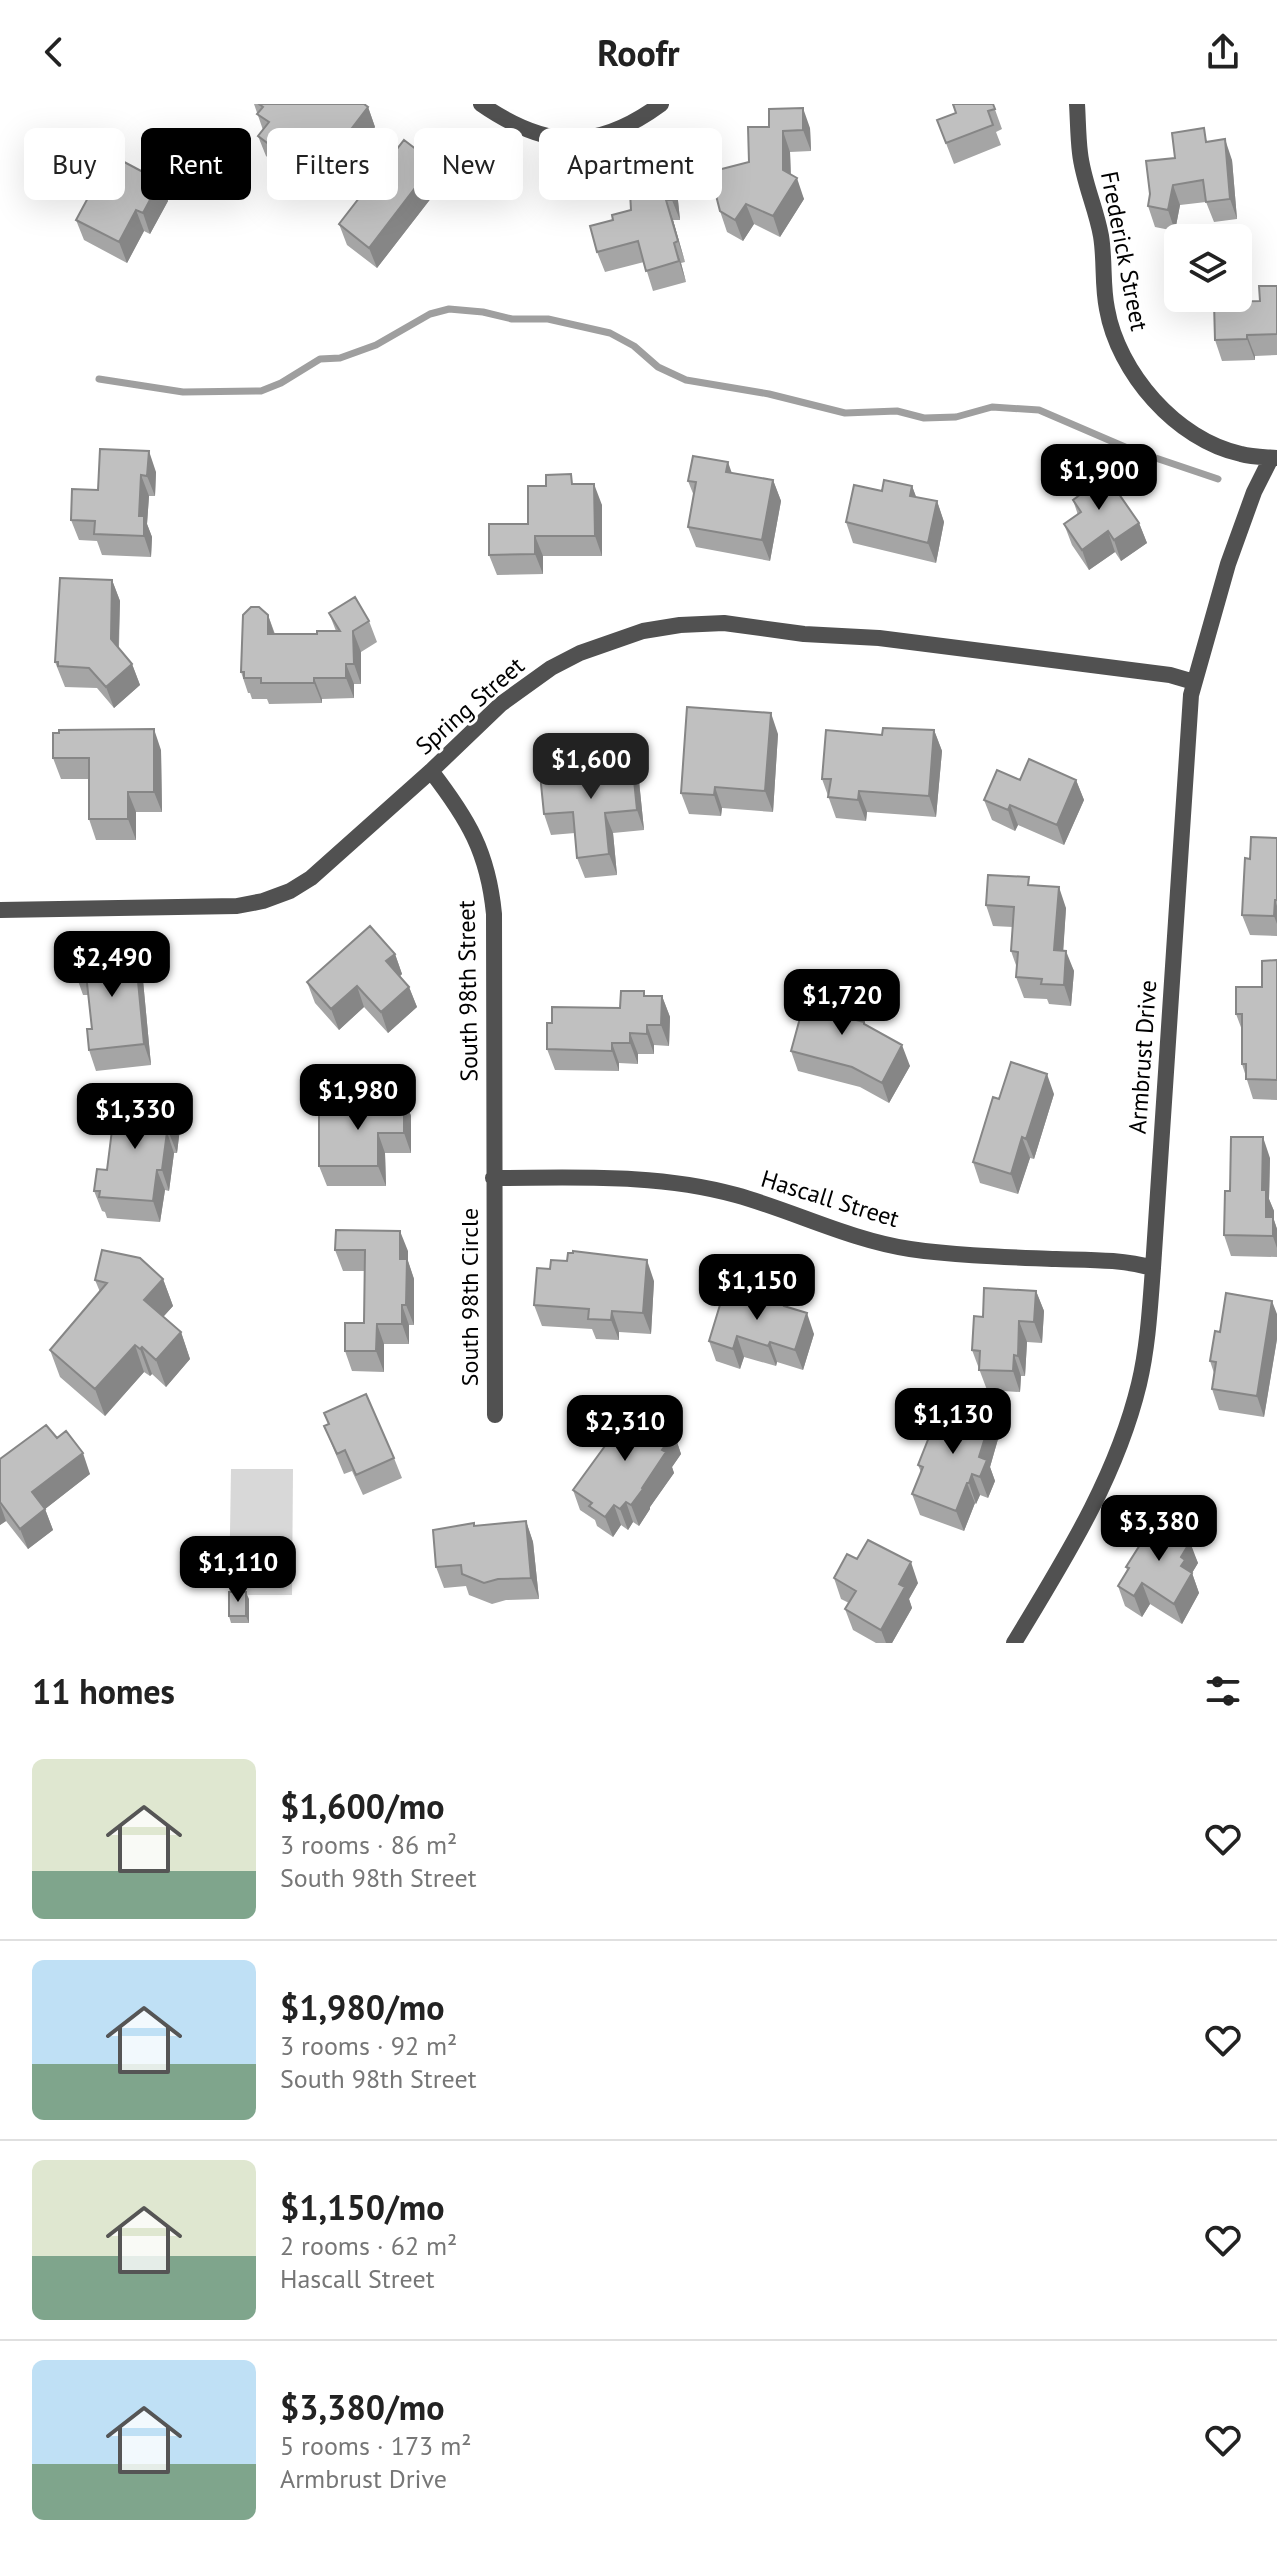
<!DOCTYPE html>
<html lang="en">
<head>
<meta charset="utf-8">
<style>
	body { margin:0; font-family:"PT Sans",sans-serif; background:#f6f6f6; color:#222; height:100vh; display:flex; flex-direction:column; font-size:30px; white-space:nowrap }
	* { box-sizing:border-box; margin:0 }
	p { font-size:26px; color:#767676 }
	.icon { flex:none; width:44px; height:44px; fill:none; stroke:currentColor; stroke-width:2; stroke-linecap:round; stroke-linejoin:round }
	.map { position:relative; height:1539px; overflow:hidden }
	.drawer { display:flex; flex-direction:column; background:#fff; flex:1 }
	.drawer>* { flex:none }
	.hud { position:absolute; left:24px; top:24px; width:800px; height:72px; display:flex; gap:16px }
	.fabs { position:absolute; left:1164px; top:120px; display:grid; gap:16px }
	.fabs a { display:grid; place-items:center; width:88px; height:88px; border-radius:12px; background:#fff; box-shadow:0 8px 32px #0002; font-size:40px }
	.price { position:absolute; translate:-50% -68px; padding:0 18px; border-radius:16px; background:#000; color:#fff; font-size:26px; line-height:52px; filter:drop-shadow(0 2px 4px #0008) }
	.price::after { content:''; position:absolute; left:50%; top:48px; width:24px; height:18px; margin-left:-12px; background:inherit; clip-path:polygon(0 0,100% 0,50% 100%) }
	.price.selected { background:#222; color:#fff }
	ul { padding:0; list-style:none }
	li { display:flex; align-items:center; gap:24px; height:200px; padding:0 32px }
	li+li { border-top:2px solid #e0e0e0 }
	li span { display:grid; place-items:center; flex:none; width:224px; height:160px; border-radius:12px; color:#555 }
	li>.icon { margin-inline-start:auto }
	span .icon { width:96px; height:96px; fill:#fffc; stroke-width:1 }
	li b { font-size:34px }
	h2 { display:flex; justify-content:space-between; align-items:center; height:96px; padding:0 32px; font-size:34px }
	.pill { padding:0 28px; border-radius:12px; background:#fff; box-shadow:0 8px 32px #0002; font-size:28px; line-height:72px }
	.pill.selected { background:#000; color:#fff }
	header { display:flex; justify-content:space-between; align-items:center; height:104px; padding:0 32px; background:#fff; font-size:36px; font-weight:700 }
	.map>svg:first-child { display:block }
	.green { fill:#d8d8d8 }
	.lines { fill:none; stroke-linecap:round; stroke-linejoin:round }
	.stream { stroke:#9f9f9f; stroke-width:7 }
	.street { stroke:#515151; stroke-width:16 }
	.wall { fill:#a5a5a5 }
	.shaded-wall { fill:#868686 }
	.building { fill:#c0c0c0; stroke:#868686; stroke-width:2 }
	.labels { text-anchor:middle; stroke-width:6; stroke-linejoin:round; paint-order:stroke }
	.street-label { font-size:24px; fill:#000; stroke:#fff }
</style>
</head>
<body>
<header><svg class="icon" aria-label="back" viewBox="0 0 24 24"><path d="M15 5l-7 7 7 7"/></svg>Roofr<svg class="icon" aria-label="share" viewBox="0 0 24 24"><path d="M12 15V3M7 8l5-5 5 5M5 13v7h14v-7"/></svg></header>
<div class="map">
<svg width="1277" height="1539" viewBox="0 0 1277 1539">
	<rect width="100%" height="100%" fill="#fff"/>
	<path class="green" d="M231 1365H293L292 1491H229Z"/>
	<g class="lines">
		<path class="stream" d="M99 275 183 288 261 287 281 279 320 255 340 254 376 241 430 210 449 205 483 208 512 215H548L610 229 634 242 658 263 686 276 769 290 845 309 897 307 924 314 956 313 992 303 1039 306 1132 346 1218 375"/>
		<path class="street" d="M481 0C546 45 596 48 661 0
			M1077 0C1078 16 1078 33 1080 49 1083 77 1096 104 1101 132 1105 156 1102 181 1107 205 1118 268 1176 336 1241 350 1252 353 1265 353 1277 354
			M431 667C468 715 488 748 494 810L495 1311
			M0 806 237 802 263 797 290 787 311 774 431 667 501 600 551 564 580 549 643 527 680 521 724 519 804 530 879 534 1170 571 1194 578
			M493 1074C574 1074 657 1069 736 1091 794 1107 850 1136 910 1145 959 1152 1007 1153 1056 1155 1089 1156 1121 1155 1153 1164
			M1014 1539C1064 1456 1116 1375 1139 1280 1148 1242 1150 1203 1153 1164L1191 591 1228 460 1254 388 1271 354"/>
	</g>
	<path class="wall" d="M254 0H364L368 3 375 23 340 71 329 63 305 96 279 76 272 57 266 52 258 32 263 26Z
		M952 0H993L1002 25 996 28 1001 41 954 60 937 16 956 9Z
		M748 23 810 24 811 47 790 48 791 70 804 95 780 133 754 120 743 137 727 128 720 107 749 58Z
		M1209 37 1232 56 1237 115 1214 118 1206 98 1180 101 1175 127 1155 123 1148 102 1175 54Z
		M670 66 677 87 680 116H673L685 158 681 159 686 178 653 187 644 158 605 168 597 148 613 116 631 106Z
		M160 77 168 97 150 130 144 127 127 159 84 136 76 116Z
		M442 80 377 164 347 141 339 120Z
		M1277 182V251L1255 252V256L1222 257 1215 236Z
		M100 345 156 368 155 392H149L147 420 152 433 151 453 102 451 97 437 79 436 71 416 98 386Z
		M732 369 773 376 781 397 770 457 696 443 688 423 694 392 688 377Z
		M1098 375 1139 419 1147 439 1121 457 1115 448 1089 466 1072 441 1064 420 1078 411 1073 396 1080 391 1076 382Z
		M575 380 602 401V452H543V470L497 471 489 451 528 420 546 382Z
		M912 382 916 393 937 397 944 418 936 459 853 439 846 418 882 387Z
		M112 476 120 497 119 544 132 560 140 581 114 604 97 584 65 583 55 558Z
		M329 509 369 517 377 538 361 548V580H354V594L322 595V599L269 600 267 595H252L250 589H248L241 568 268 511 275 530H317L336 527Z
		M934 626 942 647 936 713 867 708 866 717 836 714 822 675 882 631Z
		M778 630 773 708 722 704 721 712 689 710 681 689Z
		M161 646 162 708H136V736H96L89 715V675H61L53 654Z
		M632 656 639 677 644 726 613 729 617 771 585 774 577 754 575 729 551 731 544 710 603 664Z
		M1076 676 1084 696 1064 741 1018 721 1015 727 992 716 984 696Z
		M1277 734V832L1250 831 1242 811 1250 755Z
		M1032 781 1066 804 1063 846 1074 867 1071 902 1049 900 1047 895 1024 894 1016 873 1017 864 1011 847 1013 823 993 822 986 801Z
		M395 850 402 870 400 872 409 883 417 903 388 929 364 903 339 926 315 899 307 878Z
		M1277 856V996L1253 995 1242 960V926L1236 910 1262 883Z
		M142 866 151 961 96 967 89 946 92 925 88 891H83L76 871Z
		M646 892H662L670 913 669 942 654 941V950H638V960L619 959V967L555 966 547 945 552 919 620 904Z
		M853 912 852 915 865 921 910 962 889 999 860 983 798 967 791 947Z
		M1054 990 1034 1055 1030 1054 1018 1090 980 1079 973 1058 999 995Z
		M404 992 411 1012V1049H385L386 1082H327L319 1062Z
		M159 997 161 1002 173 1004 180 1024 177 1049H174L169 1087 165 1086 160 1118 107 1114 105 1108 102 1107 94 1087 107 1066 112 1025 110 1017 140 1001Z
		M1270 1054 1269 1095 1274 1107V1116L1277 1125V1153L1231 1152 1224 1131 1230 1087Z
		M335 1146 408 1147V1157L414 1175V1221H409V1240H384V1268L352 1267 345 1247 364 1219 365 1167H343Z
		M163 1175 173 1202 163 1213 181 1228 190 1255 166 1283 152 1270 150 1272 144 1268 105 1312 60 1273 50 1246 100 1188 95 1176Z
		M654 1177 651 1230 619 1228V1236L596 1235 592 1225 542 1222 534 1201Z
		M1036 1187 1044 1207 1042 1239 1027 1238 1025 1272H1021L1020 1288 987 1286 972 1246 983 1213Z
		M746 1198 785 1199 787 1203 814 1230 803 1266 777 1258 776 1262 744 1253 740 1265 716 1257 709 1237Z
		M1277 1210V1235L1264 1313 1219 1306 1212 1285 1214 1269 1210 1257Z
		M324 1322 394 1354 402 1374 363 1391 352 1367 344 1370Z
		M949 1323 1000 1328 990 1363 995 1377 988 1394 980 1391 976 1400 975 1399 964 1427 920 1411 912 1390 921 1368 918 1361Z
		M674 1329 681 1350 672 1363 674 1369 650 1403V1405L639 1422 633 1418 628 1426 621 1421 613 1433 597 1422 595 1416 580 1406 573 1386Z
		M57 1334 90 1370 45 1405 53 1426 28 1445 6 1417 0 1421V1355Z
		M526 1417 533 1438 539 1495 506 1496 492 1500 469 1491 466 1482 444 1484 436 1463 475 1422Z
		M1187 1436 1198 1459 1192 1469 1199 1489 1182 1520 1150 1500 1142 1513 1125 1502 1118 1482 1127 1466 1126 1463Z
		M857 1455 918 1479 909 1495 912 1504 892 1539H876L853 1526 845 1505 849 1499 841 1495 834 1474Z
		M249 1495V1519H231L229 1512Z"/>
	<path class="shaded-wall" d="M368 3 375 23 340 71 332 50Z
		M803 4 810 24 811 47 803 26Z
		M783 27 790 48 791 83 797 74 804 95 780 133 773 112 783 66Z
		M1225 35 1232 56 1237 115 1230 95Z
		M322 43 329 63 305 96 298 75Z
		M434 59 442 80 377 164 369 144Z
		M670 66 677 87 680 116 672 96Z
		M160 77 168 97 150 130 143 109Z
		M1173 81 1180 101 1175 127 1168 106Z
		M666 96 673 116 685 158 678 137Z
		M746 100 754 120 743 137 735 116Z
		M136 106 144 127 127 159 119 138Z
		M674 139 681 159 686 178 679 157Z
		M1247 231 1255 252V256L1247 235Z
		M149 347 156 368 155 392 147 372Z
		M728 358 735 378 726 368Z
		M141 371 149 392 147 420 152 433 151 453 144 432 139 412Z
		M773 376 781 397 770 457 762 436Z
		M594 380 602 401V452L595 432Z
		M912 382 920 403 910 392Z
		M937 397 944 418 936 459 928 439Z
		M1139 419 1147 439 1121 457 1114 436Z
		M1108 427 1115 448 1089 466 1082 446Z
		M535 432 543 452V470L535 450Z
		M112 476 120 497 118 556 111 535Z
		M268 511 275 532 268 530Z
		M353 527 361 548V580L354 560Z
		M132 560 140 581 114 604 106 583Z
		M346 560 354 580V594L346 574Z
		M314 574 322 595V599L314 579Z
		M771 609 778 630 773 708 765 687Z
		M154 625 161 646 162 708 154 688Z
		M934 626 942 647 936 713 929 692Z
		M632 656 639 677 644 726 637 706Z
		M1076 676 1084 696 1064 741 1057 721Z
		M715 683 722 704 721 712 714 691Z
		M859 687 867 708 866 717 858 696Z
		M128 688 136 708V736L128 715Z
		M1010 701 1018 721 1015 727 1008 706Z
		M605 709 613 729 617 771 609 750Z
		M1059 783 1066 804 1062 866 1054 846Z
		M1275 796 1277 802V820L1274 812Z
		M135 846 142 866 151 961 144 940Z
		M1066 847 1074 867 1071 902 1064 881Z
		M395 850 402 870 394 878 386 857Z
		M357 882 364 903 339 926 331 905Z
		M409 883 417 903 388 929 381 908Z
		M845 891 853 912 847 932 840 912Z
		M662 892 670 913 669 942 661 921Z
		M647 921 654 941V950L647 930Z
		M630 929 638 950V960L630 939Z
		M612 939 619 959V967L612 947Z
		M902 941 910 962 889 999 882 979Z
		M1047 970 1054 990 1034 1055 1026 1035Z
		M404 992 411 1012V1049L404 1029Z
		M173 1004 180 1024 177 1049 169 1029Z
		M167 1028 174 1049 169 1087 162 1066Z
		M378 1029 385 1049 386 1082 378 1062Z
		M1022 1033 1030 1054 1018 1090 1011 1070Z
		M1263 1033 1270 1054 1269 1095 1274 1107V1116L1277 1125V1144L1266 1113 1262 1086Z
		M157 1066 165 1086 160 1118 153 1097Z
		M400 1127 408 1147V1157L414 1175V1221L406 1201 400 1155Z
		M647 1156 654 1177 651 1230 643 1209Z
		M163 1175 173 1202 154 1223 144 1196Z
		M1036 1187 1044 1207 1042 1239 1034 1218Z
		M1272 1197 1277 1210V1235L1264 1313 1257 1292Z
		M402 1201 409 1221V1240L402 1220Z
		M612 1207 619 1228V1236L611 1216Z
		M807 1209 814 1230 803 1266 795 1246Z
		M1019 1217 1027 1238 1025 1272 1018 1252Z
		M377 1220 384 1240V1268L376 1247Z
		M181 1228 190 1255 166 1283 156 1256Z
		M737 1232 744 1253 740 1265 733 1245Z
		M770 1238 777 1258 776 1262 768 1242Z
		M135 1241 144 1268 105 1312 95 1285Z
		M142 1243 152 1270 150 1272 140 1245Z
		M1014 1251 1021 1272 1020 1288 1013 1267Z
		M993 1308 1000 1328 990 1363 995 1377 988 1394 980 1373 979 1353Z
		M674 1329 681 1350 672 1363 674 1369 650 1403V1405L639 1422 631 1401 662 1346Z
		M83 1349 90 1370 40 1409 32 1388Z
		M972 1370 980 1391 976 1400 969 1379Z
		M967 1379 975 1399 964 1427 956 1407Z
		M626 1398 633 1418 628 1426 620 1405Z
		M0 1400 6 1417 0 1421Z
		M614 1401 621 1421 613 1433 605 1413Z
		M45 1405 53 1426 28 1445 20 1425Z
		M526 1417 533 1438 539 1495 531 1474Z
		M1186 1432 1189 1441 1190 1438 1198 1459 1192 1469 1199 1489 1182 1520 1174 1500 1181 1462V1453Z
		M911 1458 918 1479 909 1495 912 1504 892 1539H886L881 1526 899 1480Z
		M1142 1479 1150 1500 1142 1513 1134 1492Z
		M246 1488 249 1495V1519L246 1512Z"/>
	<path class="building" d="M259 0H364L368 3 332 50 322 43 298 75 271 56 278 47 258 32 269 18 257 10 263 3Z
		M953 0H993L995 5 988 7 993 21 946 39 937 16 956 9Z
		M803 4V26L783 27V66L797 74 773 112 746 100 735 116 720 107 710 68 749 58 748 23H769V5Z
		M1204 24 1206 38 1225 35 1230 95 1206 98 1203 76 1173 81 1168 106 1148 102 1150 90 1146 57 1175 54 1172 29Z
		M404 36 434 59 369 144 339 120Z
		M111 51 160 77 143 109 136 106 119 138 76 116Z
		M670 66 672 96H666L678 137 674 139 679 157 646 167 638 137 597 148 590 122 613 116 612 111 631 106 629 69Z
		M1259 182H1277V230L1247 231V235L1215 236 1214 198 1260 197Z
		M100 345 149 347 147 372 141 371 139 412H144V432L94 430 95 417 71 416 72 385 98 386Z
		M693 352 728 358 726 368 773 376 762 436 688 423 696 378 688 377Z
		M571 370 572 380H594L595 432H535V450L489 451V420H528V382H546V371Z
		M1094 370 1098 375 1105 370 1139 419 1114 436 1108 427 1082 446 1064 420 1081 408 1073 396 1081 390 1076 382Z
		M884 376 912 382 910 392 937 397 928 439 846 418 854 381 882 387Z
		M60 474 112 476 111 535 132 560 106 583 89 564 58 562V558H55Z
		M355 493 369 517 353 527 354 560H346V574H314V579H261V574H244V568H241L243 511 251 503H259L268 511V530H317V527H340L329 509Z
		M687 603 771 609 765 687 715 683 714 691 681 689Z
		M883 624 934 626 929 692 859 687 858 696 828 693 831 675H822L826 626 882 631Z
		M154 625V688H128V715H89V654H53V629H59V626Z
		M1029 655 1076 676 1057 721 1010 701 1008 706 984 696 997 666 1020 676Z
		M632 656 637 706 605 709 609 750 577 754 573 708 544 710 540 670 603 664 602 659Z
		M1251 733 1277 734V796H1275L1274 812 1242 811 1245 754 1250 755Z
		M988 771 1029 773 1028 781 1059 783 1054 846 1066 847 1064 881 1041 880 1042 875 1016 873 1018 848 1011 847 1014 803 986 801Z
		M370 822 395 850 386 857 409 883 381 908 357 882 331 905 307 878Z
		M135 846 144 940 89 946 87 925H92L86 870 76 871 74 852Z
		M1277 856V976L1246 975V960H1242V910H1236V883H1262V857Z
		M809 881 845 891 840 912 864 918V920L902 941 882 979 852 963 791 947Z
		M621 887H644V892H662L661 921H647V930L630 929V939H612V947L547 945V919H552V903L620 904Z
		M1011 958 1047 970 1026 1035 1022 1033 1011 1070 973 1058 993 993 999 995Z
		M374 992H404V1029H378V1062H319V1005H374Z
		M141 994 159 997 158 1002 173 1004 169 1029 167 1028 162 1066H157L153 1097 99 1093 100 1087H94L97 1065 107 1066 113 1018 110 1017 112 997 140 1001Z
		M1231 1033H1263L1262 1086H1266V1113H1273V1132L1224 1131 1225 1087H1230Z
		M336 1126 400 1127V1155H407L406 1201H402V1220H377L376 1247H345V1219H364L365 1146H335Z
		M102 1146 140 1154 163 1175 144 1196 181 1228 156 1256 142 1243 140 1245 135 1241 95 1285 50 1246 107 1179 95 1176Z
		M573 1147 647 1156 643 1209 612 1207 611 1216 588 1215 589 1205 534 1201 537 1164 550 1165 551 1156 567 1157 568 1149H573Z
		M984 1184 1036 1187 1034 1218 1019 1217 1018 1252 1014 1251 1013 1267 979 1266 980 1247 972 1246 974 1212 983 1213Z
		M749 1188 785 1199 784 1202 807 1209 795 1246 770 1238 768 1242 737 1232 733 1245 709 1237 723 1191 746 1198Z
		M1226 1189 1272 1197 1257 1292 1212 1285 1216 1258 1210 1257 1215 1227 1220 1228Z
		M366 1290 394 1354 356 1371 345 1346 337 1350 324 1322 329 1320 324 1309Z
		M961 1296 993 1308 979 1353 987 1356 980 1373 972 1370 969 1379H967L956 1407 912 1390 923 1363 918 1361 935 1318 949 1323Z
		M634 1302 674 1329 662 1346 666 1348 642 1384 643 1385 631 1401 626 1398 620 1405 614 1401 605 1413 589 1402 592 1399 573 1386Z
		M46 1321 57 1334 66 1327 83 1349 32 1388 45 1405 20 1425 0 1398V1355Z
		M1157 1414 1186 1432 1184 1434 1190 1438 1181 1453 1185 1456 1181 1462 1192 1469 1174 1500 1142 1479 1134 1492 1118 1482 1129 1464 1126 1463Z
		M526 1417 531 1474 498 1475 484 1479 462 1470 461 1461 436 1463 433 1426 474 1419V1422Z
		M868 1436 911 1458 899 1480 905 1483 881 1526 845 1505 856 1487 834 1474 847 1450 857 1455Z
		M229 1488H246V1512H229Z"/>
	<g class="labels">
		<g class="street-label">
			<text transform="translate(1124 147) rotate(79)" y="8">Frederick Street</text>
			<text transform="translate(470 602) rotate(-41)" y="8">Spring Street</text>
			<text transform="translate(468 887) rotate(-91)" y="8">South 98th Street</text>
			<text transform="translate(1143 953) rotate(-86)" y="8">Armbrust Drive</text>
			<text transform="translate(830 1095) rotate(17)" y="8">Hascall Street</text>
			<text transform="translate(470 1193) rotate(-90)" y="8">South 98th Circle</text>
		</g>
	</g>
</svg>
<div class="fabs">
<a><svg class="icon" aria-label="layers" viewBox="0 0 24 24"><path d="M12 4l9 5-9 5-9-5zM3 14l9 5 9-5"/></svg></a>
</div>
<b class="price" style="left:1099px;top:408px">$1,900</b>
<b class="price selected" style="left:591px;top:697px">$1,600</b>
<b class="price" style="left:112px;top:895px">$2,490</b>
<b class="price" style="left:842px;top:933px">$1,720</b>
<b class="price" style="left:358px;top:1028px">$1,980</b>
<b class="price" style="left:135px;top:1047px">$1,330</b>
<b class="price" style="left:757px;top:1218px">$1,150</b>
<b class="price" style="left:953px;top:1352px">$1,130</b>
<b class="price" style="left:625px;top:1359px">$2,310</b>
<b class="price" style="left:1159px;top:1459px">$3,380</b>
<b class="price" style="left:238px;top:1500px">$1,110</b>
<div class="hud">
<a class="pill">Buy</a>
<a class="pill selected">Rent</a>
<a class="pill">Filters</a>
<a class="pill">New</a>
<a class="pill">Apartment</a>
</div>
</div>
<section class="drawer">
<h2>11 homes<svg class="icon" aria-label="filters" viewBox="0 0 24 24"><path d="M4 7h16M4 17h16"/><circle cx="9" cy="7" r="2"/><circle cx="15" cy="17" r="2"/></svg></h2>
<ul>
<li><span style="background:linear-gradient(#dfe7d0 70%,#7fa58c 0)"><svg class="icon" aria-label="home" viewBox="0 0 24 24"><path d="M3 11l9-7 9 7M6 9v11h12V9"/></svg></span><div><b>$1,600/mo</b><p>3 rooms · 86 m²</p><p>South 98th Street</p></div><svg class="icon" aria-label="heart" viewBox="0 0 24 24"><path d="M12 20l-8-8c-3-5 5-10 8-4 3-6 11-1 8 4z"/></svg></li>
<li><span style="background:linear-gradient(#bfe0f5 65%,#7fa58c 0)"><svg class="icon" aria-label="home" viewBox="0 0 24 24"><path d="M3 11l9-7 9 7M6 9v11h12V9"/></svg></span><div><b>$1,980/mo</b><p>3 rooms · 92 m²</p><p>South 98th Street</p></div><svg class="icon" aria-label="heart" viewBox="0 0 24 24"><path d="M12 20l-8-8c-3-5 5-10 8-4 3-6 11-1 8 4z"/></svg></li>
<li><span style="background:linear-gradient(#dfe7d0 60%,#7fa58c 0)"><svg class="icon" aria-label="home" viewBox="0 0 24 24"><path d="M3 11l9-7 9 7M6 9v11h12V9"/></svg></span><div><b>$1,150/mo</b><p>2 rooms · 62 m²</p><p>Hascall Street</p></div><svg class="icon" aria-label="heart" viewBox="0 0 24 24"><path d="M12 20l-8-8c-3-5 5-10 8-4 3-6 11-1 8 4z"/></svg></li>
<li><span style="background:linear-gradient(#bfe0f5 65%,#7fa58c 0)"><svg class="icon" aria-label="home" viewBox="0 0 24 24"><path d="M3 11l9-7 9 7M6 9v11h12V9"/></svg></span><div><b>$3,380/mo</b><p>5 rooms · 173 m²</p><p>Armbrust Drive</p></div><svg class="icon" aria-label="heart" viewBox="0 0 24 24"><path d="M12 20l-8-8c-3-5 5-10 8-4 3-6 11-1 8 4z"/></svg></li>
</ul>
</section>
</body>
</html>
